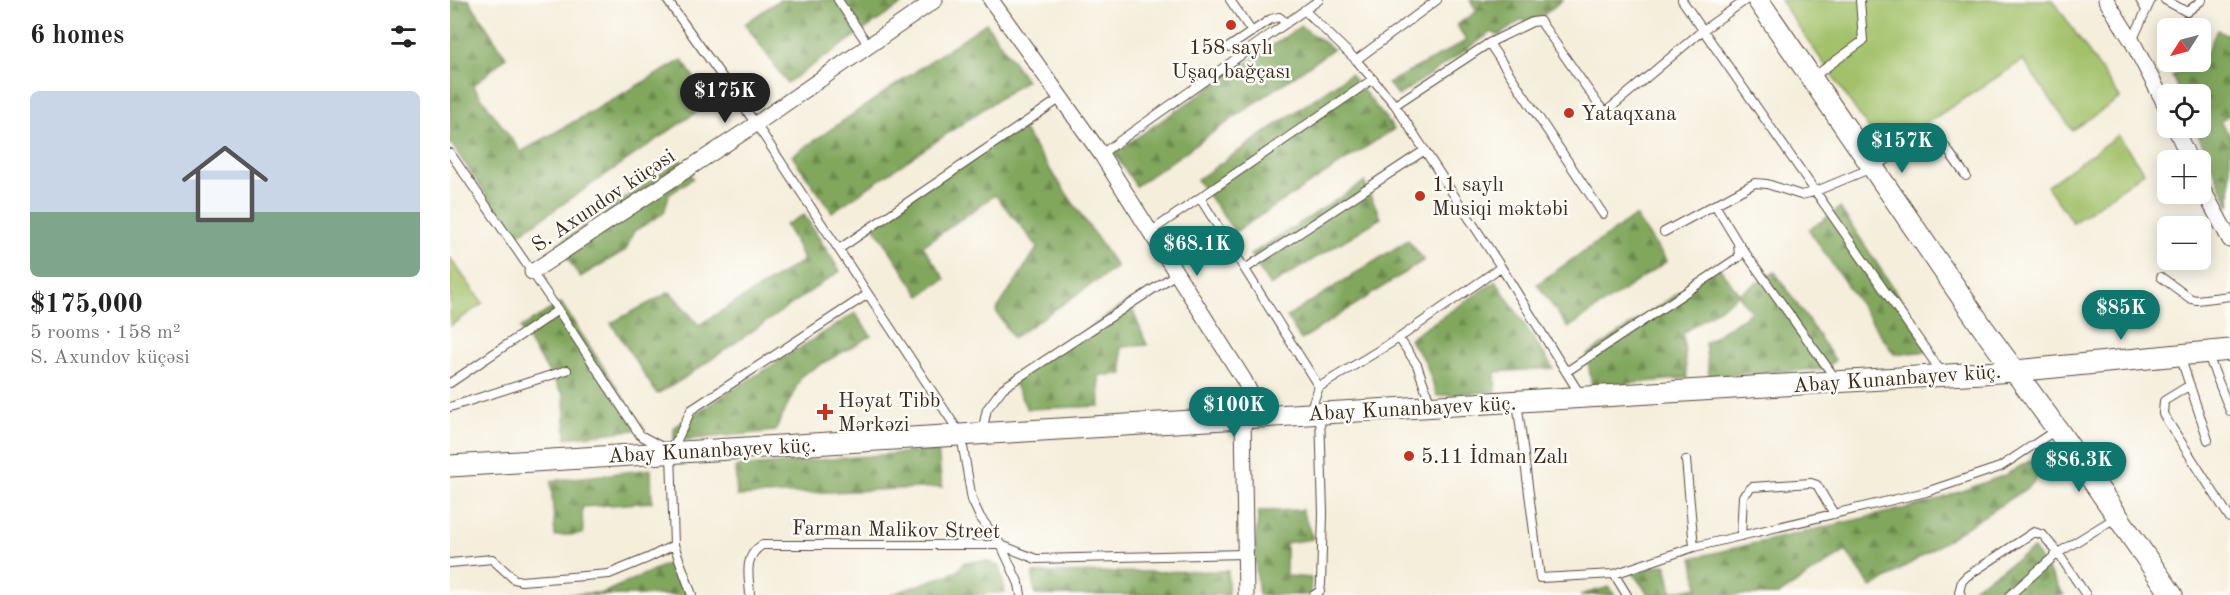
<!DOCTYPE html>
<html lang="en">
<head>
<meta charset="utf-8">
<style>
	body { margin:0; font-family:"Old Standard TT",serif; background:#f6f6f6; color:#222; height:100vh; display:flex; flex-direction:column; font-size:22px; white-space:nowrap }
	* { box-sizing:border-box; margin:0 }
	p { font-size:20px; color:#767676 }
	.icon { flex:none; width:33px; height:33px; fill:none; stroke:currentColor; stroke-width:2; stroke-linecap:round; stroke-linejoin:round }
	.map { position:relative; flex:1; overflow:hidden }
	.panel { display:flex; flex-direction:column; background:#fff; width:450px }
	.panel>* { flex:none }
	.needle { width:39px; rotate:234deg }
	.fabs { position:absolute; left:1707px; top:18px; display:grid; gap:12px }
	.fabs a { display:grid; place-items:center; width:54px; height:54px; border-radius:9px; background:#fff; box-shadow:0 3px 15px #0003; font-size:30px }
	.price { position:absolute; translate:-50% -51px; padding:0 14px; border-radius:21px; background:#0f766e; color:#fff; font-size:20px; line-height:39px; filter:drop-shadow(0 2px 3px #0008) }
	.price::after { content:''; position:absolute; left:50%; top:36px; width:18px; height:14px; margin-left:-9px; background:inherit; clip-path:polygon(0 0,100% 0,50% 100%) }
	.price.current { background:#222; color:#fff }
	ul { padding:0; list-style:none }
	li { display:grid; align-content:center; gap:12px; height:318px; padding:0 30px }
	li span { display:grid; place-items:center; height:186px; border-radius:9px; color:#555 }
	li>.icon { margin-inline-start:auto }
	span .icon { width:108px; height:108px; fill:#fffc; stroke-width:1 }
	li b { font-size:26px }
	h2 { display:flex; justify-content:space-between; align-items:center; height:72px; padding:0 30px; font-size:26px }
	main { display:flex; flex:1; min-height:0 }
	.map>svg:first-child { display:block }
	.forest { fill:url(#forest-firs); stroke:#5e683e; stroke-width:1.5 }
	.green { fill:#a2c169; stroke:#6e7644; stroke-width:1.5 }
	.lines { fill:none; stroke-linecap:round; stroke-linejoin:round }
	.lane-casing { stroke:#57473a; stroke-width:10 }
	.street-casing { stroke:#57473a; stroke-width:17 }
	.secondary-casing { stroke:#57473a; stroke-width:23 }
	.lane { stroke:#fff; stroke-width:8 }
	.street { stroke:#fff; stroke-width:15 }
	.secondary { stroke:#fff; stroke-width:21 }
	.poi-dot { fill:#c8321e; stroke:#fdfcf7; stroke-width:2 }
	.labels { text-anchor:middle; stroke-width:5; stroke-linejoin:round; paint-order:stroke }
	.poi-label { font-size:21px; fill:#3b2a1e; stroke:#fdfcf7; text-anchor:start }
	.street-label { font-size:21px; fill:#3b2a1e; stroke:#fdfcf7 }
</style>
</head>
<body>
<main>
<section class="panel">
<h2>6 homes<svg class="icon" aria-label="filters" viewBox="0 0 24 24"><path d="M4 7h16M4 17h16"/><circle cx="9" cy="7" r="2"/><circle cx="15" cy="17" r="2"/></svg></h2>
<ul>
<li><span style="background:linear-gradient(#c9d6e8 65%,#7fa58c 0)"><svg class="icon" aria-label="home" viewBox="0 0 24 24"><path d="M3 11l9-7 9 7M6 9v11h12V9"/></svg></span><div><b>$175,000</b><p>5 rooms · 158 m²</p><p>S. Axundov küçəsi</p></div></li>
</ul>
</section>
<div class="map">
<svg width="1780" height="595" viewBox="0 0 1780 595">
	<defs>
		<pattern id="forest-firs" width="22" height="20" patternUnits="userSpaceOnUse" patternTransform="scale(1.5)"><rect width="22" height="20" fill="#81a75d"/><path d="M5 1l3.5 6h-7zM16 11l3.5 6h-7z" fill="#6b884c"/></pattern>
	</defs>
	<rect width="100%" height="100%" fill="#fdfcf7"/>
	<filter id="ink" filterUnits="userSpaceOnUse"><feTurbulence type="fractalNoise" baseFrequency=".0167" numOctaves="2"/><feDisplacementMap in="SourceGraphic" scale="12" xChannelSelector="R" yChannelSelector="G"/><feConvolveMatrix kernelMatrix="1 2 1 2 8 2 1 2 1" color-interpolation-filters="sRGB"/></filter>
	<filter id="wash" filterUnits="userSpaceOnUse"><feTurbulence type="fractalNoise" baseFrequency=".008" numOctaves="4" result="noise"/><feDisplacementMap in="SourceGraphic" scale="24" xChannelSelector="R" yChannelSelector="G"/><feGaussianBlur stdDeviation="1.35" result="paint"/><feColorMatrix in="noise" values="0 0 0 0 0 0 0 0 0 0 0 0 0 0 0 0 0 1.4 0 .05"/><feComposite in="paint" operator="in"/></filter>
	<g filter="url(#wash)">
		<rect width="100%" height="100%" fill="#f5eedb"/>
		<path class="forest" d="M0 0H19L56 57 23 86 71 152 232 60 261 102 65 237 0 142Z
			M329 0H458L337 83 295 24Z
			M1020 0H1112L1079 27 1073 19 1048 36 1042 32 948 96 938 83 1016 41 1007 25 1027 11Z
			M536 23 576 80 382 212 342 156Z
			M851 26 883 49 686 186 664 153Z
			M1767 30 1780 37V114L1770 122 1780 135V207L1745 128H1750V94H1730L1722 76 1754 58Z
			M900 74 944 129 785 232 747 180Z
			M569 122 579 139 667 267 563 338 546 311 588 247 545 195 473 246 495 279 470 296 422 223Z
			M231 160 243 178 219 195 214 213 184 231 176 250 130 277 108 244Z
			M914 182 931 218 820 286 800 255Z
			M1390 208 1485 351 1444 354 1359 230Z
			M354 215 390 271 231 380 207 394 161 323 220 292 249 325 353 261 347 245 335 225Z
			M1185 216 1217 261 1118 328 1087 284Z
			M958 240 974 260 851 340 837 317Z
			M1268 266 1289 294 1325 272 1385 360 1375 369 1259 376 1255 343 1301 312 1289 295 1233 333 1237 378 1142 387 1137 355Z
			M1046 281 1103 368 1045 372 1046 391 987 396 975 361 959 339Z
			M679 301 697 345 671 347 673 374 649 375 650 406 577 409 563 381Z
			M111 303 194 429 116 438 114 396 70 328Z
			M405 313 421 336 352 375 325 431 224 441V427Z
			M488 450 492 487 287 496 285 467Z
			M1581 460 1592 473 1579 487 1422 588 1396 551 1328 595H1199L1182 572 1216 564 1222 592 1248 587 1242 558 1482 502 1555 475Z
			M201 469 202 502 132 507 133 534 105 536 101 481Z
			M852 510 863 539 836 543V576L861 578 860 595H809L804 552 809 511Z
			M1583 549 1614 595H1530L1524 587Z
			M536 561 550 566 555 592 524 595H440L508 571 514 562Z
			M219 563 238 595H95L153 593Z
			M778 571V595H585L583 573Z
			M1159 587 1165 595H1130Z"/>
		<path class="green" d="M1330 0H1603L1670 98 1622 130 1573 60 1434 151Z
			M1668 135 1694 172 1623 223 1597 186Z
			M0 258 33 303 0 326Z"/>
	</g>
	<g filter="url(#ink)">
		<g class="lines">
			<defs>
				<path id="lane" d="M217 0 306 124 511 435 522 500 530 517 551 545 569 584 571 595
					M388 0 419 46
					M780 0 802 32
					M1232 0 1492 373
					M1690 0 1696 10
					M1715 0 1737 12 1752 0
					M854 10 906 60 945 105 1051 267 949 338 869 387 859 413
					M1682 41 1701 0
					M1039 43 1082 22 1090 21 1148 104 1153 110H1158L1253 30 1296 0
					M779 47 821 19 829 17 837 23
					M906 60 987 0
					M1363 77 1413 41 1410 0
					M945 105 1039 43 1153 214
					M0 153 108 310 0 383
					M651 154 869 0
					M750 198 869 387
					M700 232 923 79
					M1214 232 1305 183 1317 184 1351 195 1364 192 1424 167 1481 133 1489 138 1516 176
					M1289 244 1385 378
					M389 249 611 98
					M1051 267 1131 396
					M795 269 975 150
					M1711 277 1741 299 1747 300 1780 296
					M108 310 190 435 212 447
					M949 338 967 365 981 405
					M1757 353 1780 411
					M1730 356 1758 440
					M1116 372 1289 257 1288 243 1265 205
					M1740 385 1714 401 1713 414 1780 518
					M1067 401 1090 578 1164 574 1244 547 1476 492 1550 467 1606 430
					M0 407 117 370
					M532 432 537 409 553 388 726 274
					M1236 460 1244 547
					M1291 536 1293 496 1302 487 1361 483 1367 485 1384 514
					M0 563 42 559 64 579 71 581 159 574 198 558 224 545
					M1164 574 1177 595
					M242 595 224 545 221 453 241 410 418 294
					M300 595C299 575 293 557 312 545H551L586 559 794 554
					M864 595 870 591 871 584 873 513 870 415
					M1511 595 1509 592 1512 581 1517 576 1584 532 1593 535 1608 553 1665 518
					M1560 595 1608 553 1636 595"/>
				<path id="street" d="M541 0 651 154 794 380 812 417
					M1656 0 1682 41 1718 110
					M1725 128 1740 160
					M1750 184 1780 240
					M82 272 306 124 485 0
					M793 418 796 595"/>
				<path id="secondary" d="M1308 0 1533 328 1607 429 1722 595
					M0 466 1565 371 1780 350"/>
			</defs>
			<use href="#lane" class="lane-casing"/>
			<use href="#street" class="street-casing"/>
			<use href="#secondary" class="secondary-casing"/>
			<use href="#lane" class="lane"/>
			<use href="#street" class="street"/>
			<use href="#secondary" class="secondary"/>
		</g>
	</g>
	<g class="poi-dot">
		<circle cx="781" cy="25" r="6"/>
		<circle cx="1119" cy="113" r="6"/>
		<circle cx="970" cy="196" r="6"/>
		<path d="M372 403h6v6h6v6h-6v6h-6v-6h-6v-6h6z"/>
		<circle cx="959" cy="456" r="6"/>
	</g>
	<g class="labels">
		<g class="poi-label">
			<text x="781" y="54" text-anchor="middle">158 saylı<tspan x="781" dy="24">Uşaq bağçası</tspan></text>
			<text x="1131" y="120">Yataqxana</text>
			<text x="982" y="191">11 saylı<tspan x="982" dy="24">Musiqi məktəbi</tspan></text>
			<text x="388" y="407">Həyat Tibb<tspan x="388" dy="24">Mərkəzi</tspan></text>
			<text x="971" y="463">5.11 İdman Zalı</text>
		</g>
		<g class="street-label">
			<text transform="translate(153 200) rotate(-34)" y="7">S. Axundov küçəsi</text>
			<text transform="translate(1447 378) rotate(-4)" y="7">Abay Kunanbayev küç.</text>
			<text transform="translate(962 408) rotate(-3)" y="7">Abay Kunanbayev küç.</text>
			<text transform="translate(262 450) rotate(-3)" y="7">Abay Kunanbayev küç.</text>
			<text transform="translate(446 529) rotate(1)" y="7">Farman Malikov Street</text>
		</g>
	</g>
</svg>
<div class="fabs">
<a><svg class="needle" viewBox="-14 -14 28 28"><path d="M0-13l5 13h-10z" fill="#e53935"/><path d="M0 13l5-13h-10z" fill="#767676"/></svg></a>
<a><svg class="icon" aria-label="locate" viewBox="0 0 24 24"><circle cx="12" cy="12" r="6"/><path d="M12 2v4M12 18v4M2 12h4M18 12h4"/></svg></a>
<a>+</a>
<a>−</a>
</div>
<b class="price current" style="left:275px;top:124px">$175K</b>
<b class="price" style="left:1452px;top:174px">$157K</b>
<b class="price" style="left:747px;top:277px">$68.1K</b>
<b class="price" style="left:1671px;top:341px">$85K</b>
<b class="price" style="left:784px;top:438px">$100K</b>
<b class="price" style="left:1629px;top:493px">$86.3K</b>
</div>
</main>
</body>
</html>
